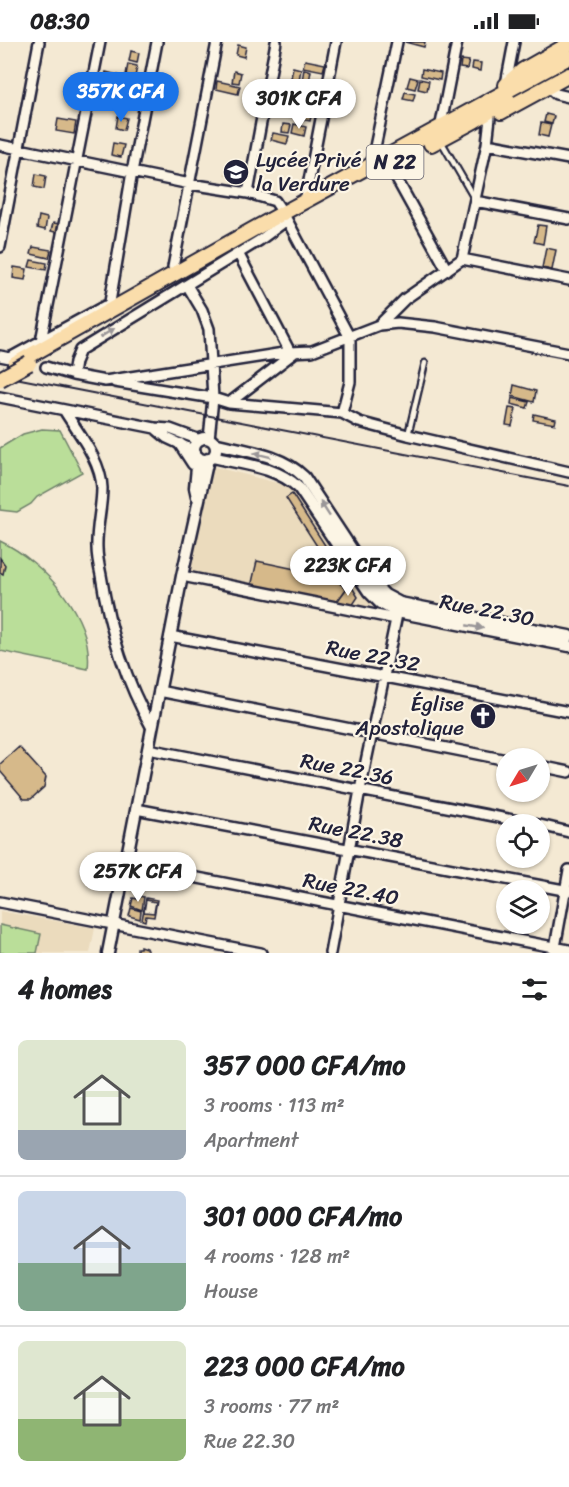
<!DOCTYPE html>
<html lang="en">
<head>
<meta charset="utf-8">
<style>
	body { margin:0; font-family:Sriracha,sans-serif; background:#f6f6f6; color:#202124; height:100vh; display:flex; flex-direction:column; font-size:22px; white-space:nowrap }
	* { box-sizing:border-box; margin:0 }
	p { font-size:20px; color:#757577 }
	.icon { flex:none; width:33px; height:33px; fill:none; stroke:currentColor; stroke-width:2; stroke-linecap:round; stroke-linejoin:round }
	.map { position:relative; height:911px; overflow:hidden }
	.details { display:flex; flex-direction:column; background:#fff; flex:1 }
	.details>* { flex:none }
	.needle { width:39px; rotate:232deg }
	.tools { position:absolute; left:496px; top:706px; display:grid; gap:12px }
	.tools a { display:grid; place-items:center; width:54px; height:54px; border-radius:50%; background:#fff; box-shadow:0 2px 4px #0004; font-size:30px }
	.price { position:absolute; translate:-50% -51px; padding:0 14px; border-radius:21px; background:#fff; color:#222; font-size:20px; line-height:39px; filter:drop-shadow(0 2px 3px #0008) }
	.price::after { content:''; position:absolute; left:50%; top:36px; width:18px; height:14px; margin-left:-9px; background:inherit; clip-path:polygon(0 0,100% 0,50% 100%) }
	.price.current { background:#1a73e8; color:#fff }
	ul { padding:0; list-style:none }
	li { display:flex; align-items:center; gap:18px; height:150px; padding:0 18px }
	li+li { border-top:2px solid #e0e0e0 }
	li span { display:grid; place-items:center; flex:none; width:168px; height:120px; border-radius:9px; color:#555 }
	li>.icon { margin-inline-start:auto }
	span .icon { width:72px; height:72px; fill:#fffc; stroke-width:1 }
	li b { font-size:26px }
	h2 { display:flex; justify-content:space-between; align-items:center; height:72px; padding:0 18px; font-size:26px }
	.status { display:flex; justify-content:space-between; align-items:center; height:42px; padding:0 30px; background:#fff; direction:ltr }
	.status svg { height:16px; fill:currentColor }
	.map>svg:first-child { display:block }
	.built { fill:#ebdbbd }
	.green { fill:#bade99; stroke:#6e806a; stroke-width:1.5 }
	.building { fill:#d6b98a; stroke:#22223b; stroke-width:1.5; fill-rule:evenodd }
	.lines { fill:none; stroke-linecap:round; stroke-linejoin:round }
	.service-casing { stroke:#22223b; stroke-width:9 }
	.minor-casing { stroke:#22223b; stroke-width:14 }
	.tertiary-casing { stroke:#22223b; stroke-width:15 }
	.primary-casing { stroke:#22223b; stroke-width:18 }
	.service { stroke:#fcf5e5; stroke-width:4.5 }
	.minor { stroke:#fcf5e5; stroke-width:9 }
	.tertiary { stroke:#fcf5e5; stroke-width:10 }
	.primary { stroke:#faddab; stroke-width:14 }
	.rail { stroke:#22223b; stroke-width:2 }
	.primary-bridge-casing { stroke:#22223b; stroke-width:18; stroke-linecap:butt }
	.primary-bridge { stroke:#faddab; stroke-width:14 }
	.oneway { fill:#9a9698 }
	.labels { text-anchor:middle; stroke-width:4.5; stroke-linejoin:round; paint-order:stroke }
	.shield { fill:#fcf5e5; stroke:#63616e; stroke-width:1.5 }
	.shield-label { font-size:20px; font-weight:bold; fill:#22223b }
	.poi-label { font-size:21px; fill:#22223b; stroke:#fcf5e5; text-anchor:start }
	.street-label { font-size:21px; fill:#22223b; stroke:#fcf5e5 }
</style>
</head>
<body>
<div class="status"><b>08:30</b><svg viewBox="0 0 49 12"><path d="M0 12V9h3v3zM5 12V6h3v6zM10 12V3h3v9zM15 12V0h3v12zM26 1h20v11H26zM47 4h2v5h-2z"/></svg></div>
<div class="map">
<svg width="569" height="911" viewBox="0 0 569 911">
	<rect width="100%" height="100%" fill="#f4e9d3"/>
	<filter id="ink" filterUnits="userSpaceOnUse"><feTurbulence type="fractalNoise" baseFrequency=".0167" numOctaves="2"/><feDisplacementMap in="SourceGraphic" scale="12" xChannelSelector="R" yChannelSelector="G"/><feConvolveMatrix kernelMatrix="1 2 1 2 8 2 1 2 1" color-interpolation-filters="sRGB"/></filter>
	<g filter="url(#ink)">
		<path class="built" d="M226 122 248 128 246 138 224 133Z
			M211 424 297 446 352 536 375 563 353 566 188 532Z
			M0 869 95 886 90 911H0Z"/>
		<path class="green" d="M42 387 60 388 82 430 37 455 31 462 17 470 0 468V406L23 392Z
			M0 499C44 520 94 575 88 627L0 609Z
			M0 883 41 892 37 911H0Z"/>
		<path class="building" d="M405 0H425L424 5Z
			M238 3 246 5 244 15 236 13Z
			M131 9 139 11 137 21 129 19Z
			M305 18 325 22 323 29 303 25Z
			M461 18 469 19 467 27 460 26Z
			M473 20 481 21 480 29 472 27Z
			M128 22 137 24 135 35 126 33Z
			M293 25 301 27 299 38 291 36Z
			M304 27 311 29 309 40 302 39Z
			M422 27 441 31 440 38 421 34Z
			M234 29 241 31 239 41 232 40Z
			M106 30 125 35 123 44 104 39Z
			M410 35 418 37 415 47 407 45Z
			M67 37 88 42 87 49 65 45Z
			M420 37 429 39 427 49 418 47Z
			M217 39 240 44 238 52 216 47Z
			M405 50 415 52 413 59 403 57Z
			M296 66 312 70 310 79 294 76Z
			M546 72 554 74 552 82 544 80Z
			M118 74 127 76 124 88 116 86Z
			M58 77 76 80 74 92 56 89Z
			M541 81 551 83 548 95 539 93Z
			M283 82 291 83 289 91 282 90Z
			M294 82 306 85 304 94 292 91Z
			M273 91 289 94 287 102 271 98Z
			M113 101 124 103 121 115 111 113Z
			M36 132 46 134 44 147 34 145Z
			M39 174 47 176 45 188 37 186Z
			M53 181 60 182 59 191 51 189Z
			M538 183 546 184 543 202 534 200Z
			M33 205 51 208 49 216 31 212Z
			M546 206 556 208 552 228 542 226Z
			M31 218 47 221 46 228 29 225Z
			M14 225 27 227 25 238 13 236Z
			M514 343 536 349 534 360 512 354Z
			M512 356 529 360 527 366 511 362Z
			M509 366 516 367 512 384 506 383Z
			M534 372 556 377 555 382 533 378Z
			M292 452 339 525 333 529 286 456Z
			M0 516 5 523 3 532 0 530Z
			M257 519 333 535 346 547 336 561 251 545Z
			M339 525 350 542 346 547 333 535V529Z
			M350 542 358 555 352 564 336 561Z
			M19 705 46 735 44 745 31 757H24L0 729V722Z
			M137 854 144 855 142 868 131 864 133 856 137 857Z
			M146 856 157 858 154 875 146 874 145 879 142 878ZM146 858 156 860 154 871 144 870Z
			M131 866 141 869 140 877 129 874Z
			M140 904 146 906 148 911H137V906H140Z"/>
		<g class="lines">
			<defs>
				<path id="service" d="M441 99 474 156
					M408 393 425 321"/>
				<path id="minor" d="M506 42 514 0
					M548 45 556 52 569 55
					M440 87 457 0
					M487 102 569 117
					M0 103 190 142 248 151 275 159 283 171 279 173
					M389 123 447 228
					M371 124 397 0
					M248 151 276 0
					M305 159 336 0
					M475 159 569 177
					M0 205 39 0
					M238 211 290 310
					M462 217 569 238
					M173 225 217 0
					M110 260 132 130 157 0
					M379 283 405 257 462 217 487 102 490 76
					M41 299 100 0
					M0 314 10 316 105 264
					M46 325 73 333 105 339 290 310 312 309 379 283 398 281 435 285 569 311
					M73 333 75 320 80 308 260 198 287 178 350 296V340L342 371 359 380 408 393 569 430
					M115 340 213 356 209 287 202 268 187 243
					M0 355 155 386 170 387 200 398
					M229 361 342 371
					M64 368C78 391 101 418 102 446 102 466 96 486 97 506 97 515 99 524 101 533 109 585 126 640 152 686
					M155 386 167 396 195 409
					M209 397 213 356 229 361 294 311
					M182 534 396 577
					M170 594 569 670
					M159 649 507 718
					M148 707 539 783
					M540 724 569 730
					M136 767 569 849
					M540 783 569 790
					M126 822 569 908
					M0 860 261 911
					M330 911 360 748 399 563
					M554 911 569 828"/>
				<path id="tertiary" d="M194 407a11 11 0 1 1 22 0a11 11 0 1 1-22 0Z
					M214 401C245 409 281 412 304 435L376 544 385 553 400 561 569 594
					M180 402 193 422
					M212 415C241 422 276 424 299 446L369 550 380 561 397 570 569 604
					M197 455 195 446 198 415
					M108 911 182 534 208 417"/>
				<path id="primary" d="M506 43 523 28 569 2
					M501 70 569 33
					M431 102 474 79 508 58
					M15 322 252 188 569 15"/>
			</defs>
			<use href="#service" class="service-casing"/>
			<use href="#minor" class="minor-casing"/>
			<use href="#tertiary" class="tertiary-casing"/>
			<use href="#primary" class="primary-casing"/>
			<use href="#service" class="service"/>
			<use href="#minor" class="minor"/>
			<use href="#tertiary" class="tertiary"/>
			<use href="#primary" class="primary"/>
			<path class="rail" d="M0 333 569 444"/>
			<defs>
				<path id="primary-bridge" d="M0 337 29 321"/>
			</defs>
			<use href="#primary-bridge" class="primary-bridge-casing"/>
			<use href="#primary-bridge" class="primary-bridge"/>
		</g>
		<defs><path id="oneway-solid" d="M-6-.8H1V-3.2L6.5 0L1 3.2V.8H-6Z" transform="scale(1.5)"/></defs>
		<g class="oneway">
			<use href="#oneway-solid" transform="translate(107 291) rotate(-31)"/>
			<use href="#oneway-solid" transform="translate(262 413) rotate(-166)"/>
			<use href="#oneway-solid" transform="translate(325 467) rotate(-123)"/>
			<use href="#oneway-solid" transform="translate(475 585) rotate(11)"/>
		</g>
	</g>
	<defs>
		<symbol id="university-disc" viewBox="-11 -11 22 22"><circle r="9.5" fill="#22223b" stroke="#fcf5e5"/><path d="M0-5L7-2L0 1L-7-2ZM-4 1L0 2.5L4 1V4Q0 6-4 4Z" fill="#fff"/></symbol>
		<symbol id="church-disc" viewBox="-11 -11 22 22"><circle r="9.5" fill="#22223b" stroke="#fcf5e5"/><path d="M-1.2-6h2.4v3.5h3.3v2.4h-3.3V6h-2.4V-.1h-3.3v-2.4h3.3Z" fill="#fff"/></symbol>
	</defs>
	<g fill-rule="evenodd">
		<use href="#university-disc" x="221" y="115" width="30" height="30"/>
		<use href="#church-disc" x="468" y="659" width="30" height="30"/>
	</g>
	<g class="labels">
		<rect class="shield" x="366.5" y="103" width="57" height="34" rx="4.5"/>
		<g class="shield-label">
			<text x="395" y="127">N 22</text>
		</g>
		<g class="poi-label">
			<text x="256" y="125">Lycée Privé<tspan x="256" dy="24">la Verdure</tspan></text>
			<text x="464" y="669" text-anchor="end">Église<tspan x="464" dy="24">Apostolique</tspan></text>
		</g>
		<g class="street-label">
			<text transform="translate(487 568) rotate(11)" y="7">Rue 22.30</text>
			<text transform="translate(373 614) rotate(11)" y="7">Rue 22.32</text>
			<text transform="translate(347 727) rotate(11)" y="7">Rue 22.36</text>
			<text transform="translate(356 790) rotate(11)" y="7">Rue 22.38</text>
			<text transform="translate(351 847) rotate(11)" y="7">Rue 22.40</text>
		</g>
	</g>
</svg>
<div class="tools">
<a><svg class="needle" viewBox="-14 -14 28 28"><path d="M0-13l5 13h-10z" fill="#e53935"/><path d="M0 13l5-13h-10z" fill="#757577"/></svg></a>
<a><svg class="icon" aria-label="locate" viewBox="0 0 24 24"><circle cx="12" cy="12" r="6"/><path d="M12 2v4M12 18v4M2 12h4M18 12h4"/></svg></a>
<a><svg class="icon" aria-label="layers" viewBox="0 0 24 24"><path d="M12 4l9 5-9 5-9-5zM3 14l9 5 9-5"/></svg></a>
</div>
<b class="price current" style="left:121px;top:81px">357K CFA</b>
<b class="price" style="left:299px;top:88px">301K CFA</b>
<b class="price" style="left:348px;top:555px">223K CFA</b>
<b class="price" style="left:138px;top:861px">257K CFA</b>
</div>
<section class="details">
<h2>4 homes<svg class="icon" aria-label="filters" viewBox="0 0 24 24"><path d="M4 7h16M4 17h16"/><circle cx="9" cy="7" r="2"/><circle cx="15" cy="17" r="2"/></svg></h2>
<ul>
<li><span style="background:linear-gradient(#dfe7d0 75%,#9aa5b1 0)"><svg class="icon" aria-label="home" viewBox="0 0 24 24"><path d="M3 11l9-7 9 7M6 9v11h12V9"/></svg></span><div><b>357 000 CFA/mo</b><p>3 rooms · 113 m²</p><p>Apartment</p></div></li>
<li><span style="background:linear-gradient(#c9d6e8 60%,#7fa58c 0)"><svg class="icon" aria-label="home" viewBox="0 0 24 24"><path d="M3 11l9-7 9 7M6 9v11h12V9"/></svg></span><div><b>301 000 CFA/mo</b><p>4 rooms · 128 m²</p><p>House</p></div></li>
<li><span style="background:linear-gradient(#dfe7d0 65%,#8fb573 0)"><svg class="icon" aria-label="home" viewBox="0 0 24 24"><path d="M3 11l9-7 9 7M6 9v11h12V9"/></svg></span><div><b>223 000 CFA/mo</b><p>3 rooms · 77 m²</p><p>Rue 22.30</p></div></li>
</ul>
</section>
</body>
</html>
